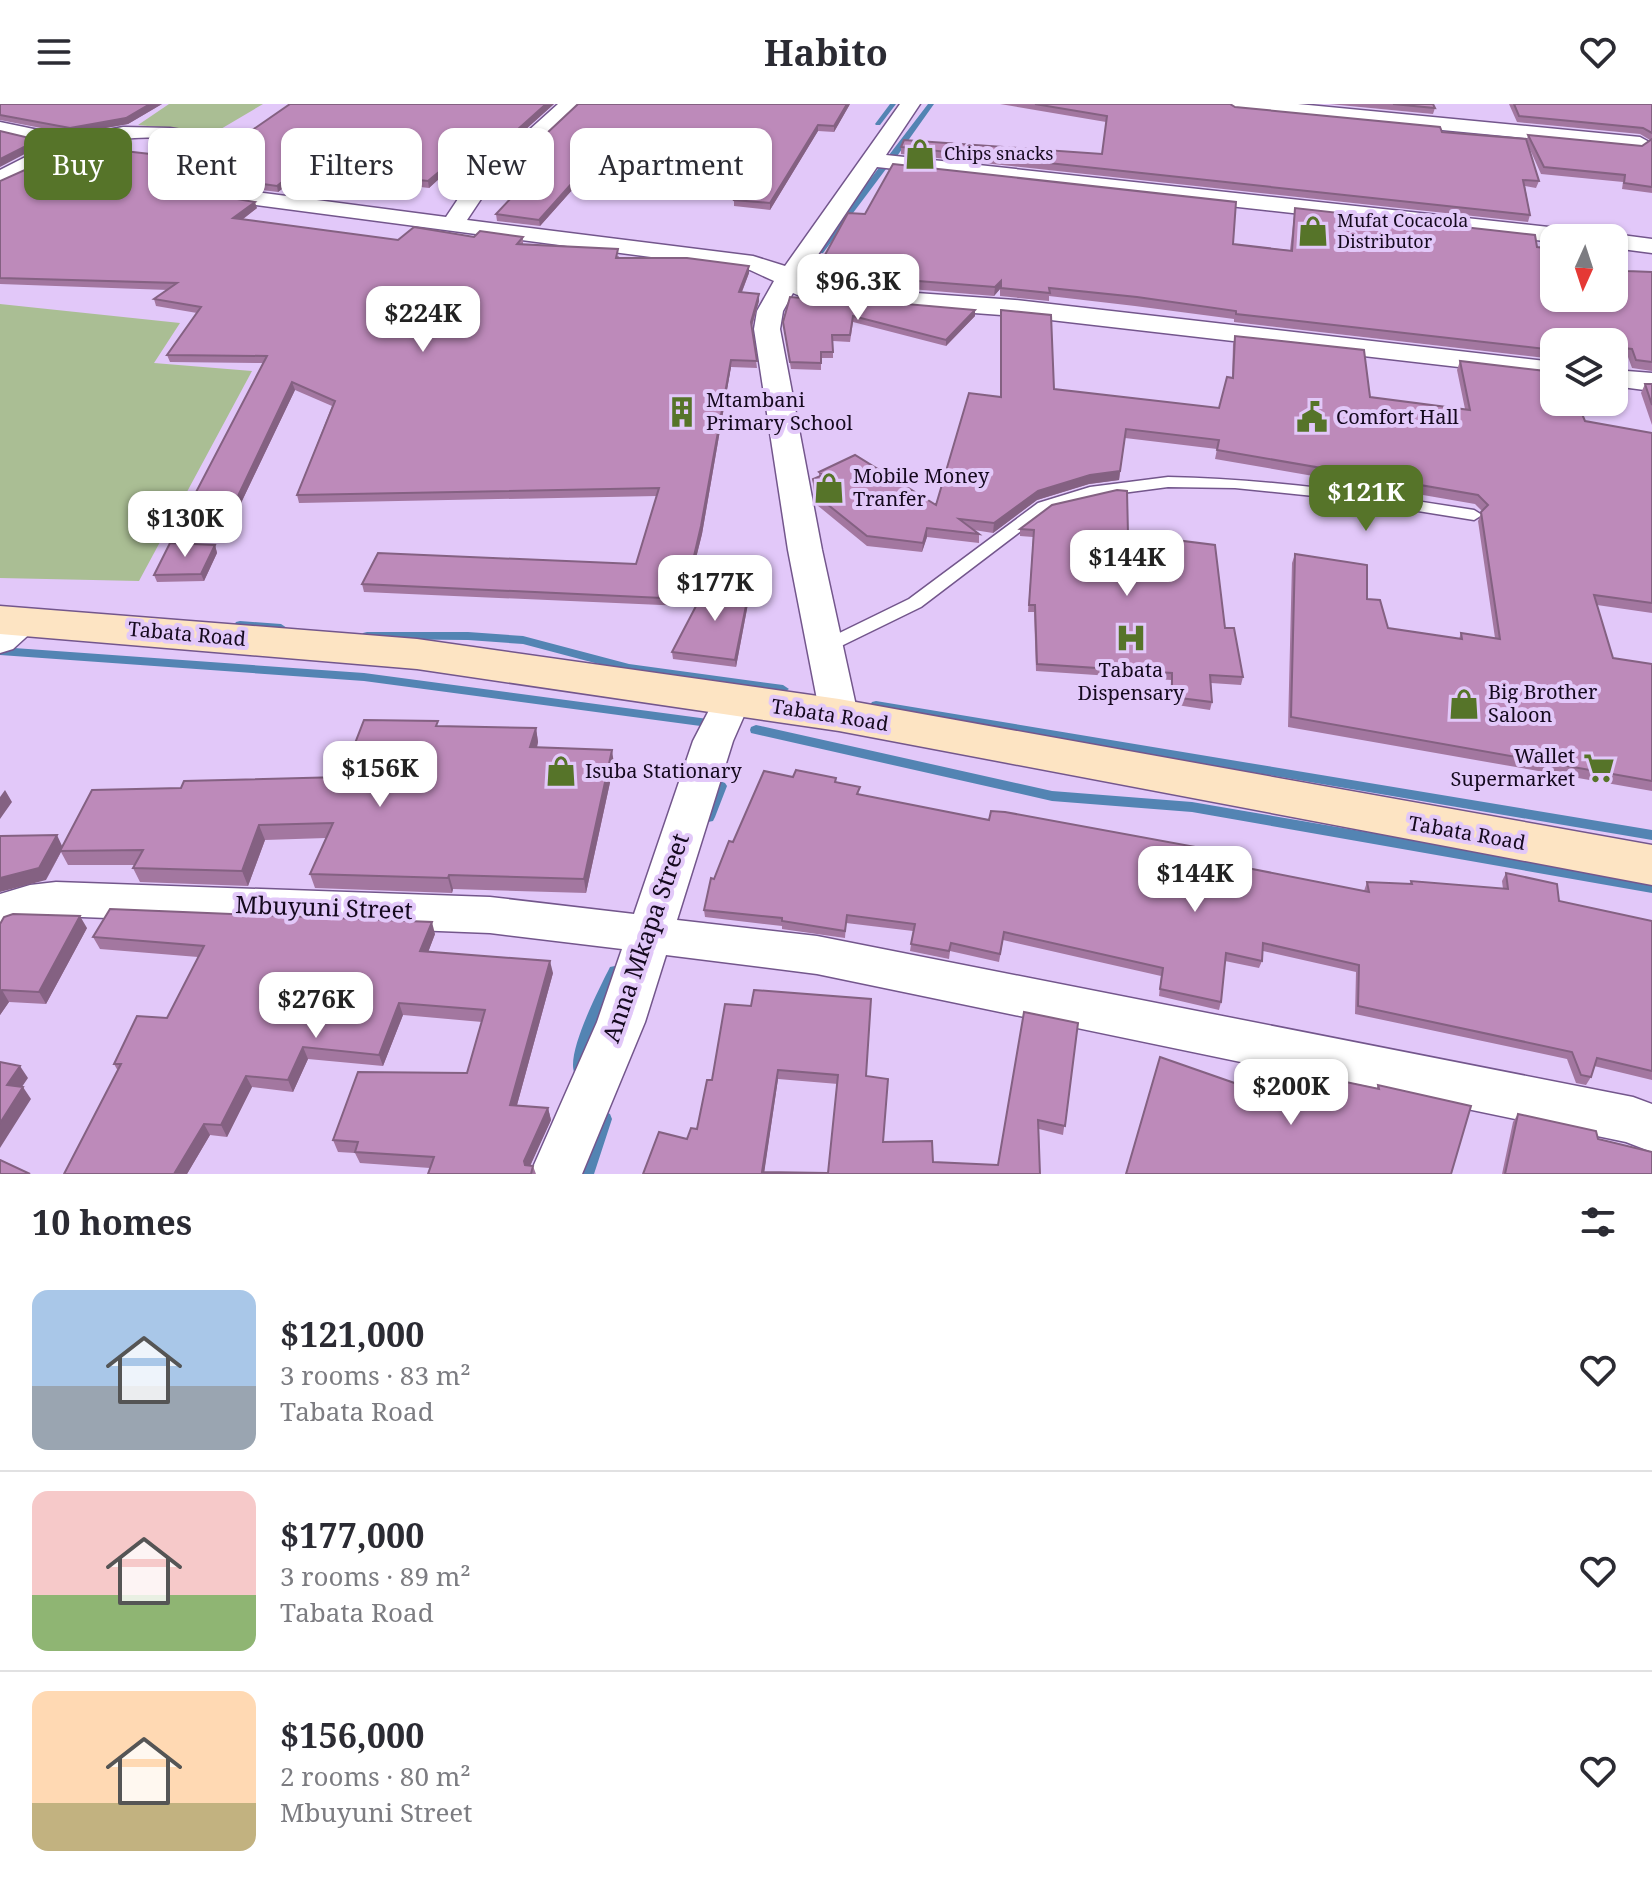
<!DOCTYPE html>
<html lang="en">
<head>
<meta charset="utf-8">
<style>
	body { margin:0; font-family:"Noto Serif",serif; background:#f7f7f7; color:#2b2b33; height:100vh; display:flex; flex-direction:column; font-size:30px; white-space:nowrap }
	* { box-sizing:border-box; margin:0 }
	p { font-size:26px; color:#7c7c81 }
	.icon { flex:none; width:44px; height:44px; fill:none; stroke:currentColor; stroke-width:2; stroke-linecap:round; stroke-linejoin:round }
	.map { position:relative; height:1070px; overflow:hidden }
	.details { display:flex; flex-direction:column; background:#fff; flex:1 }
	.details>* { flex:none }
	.banner { position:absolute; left:24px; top:24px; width:800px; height:72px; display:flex; gap:16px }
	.needle { width:52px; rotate:183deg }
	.fabs { position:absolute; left:1540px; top:120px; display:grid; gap:16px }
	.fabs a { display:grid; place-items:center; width:88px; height:88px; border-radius:16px; background:#fff; box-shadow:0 2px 6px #0004; font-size:40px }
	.price { position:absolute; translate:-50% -68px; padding:0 18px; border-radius:16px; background:#fff; color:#222; font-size:26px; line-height:52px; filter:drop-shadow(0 2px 4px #0008) }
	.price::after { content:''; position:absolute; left:50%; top:48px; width:24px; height:18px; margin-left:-12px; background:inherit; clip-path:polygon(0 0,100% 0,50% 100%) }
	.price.active { background:#567429; color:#fff }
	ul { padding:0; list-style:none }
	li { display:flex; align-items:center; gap:24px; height:200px; padding:0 32px }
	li+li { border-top:2px solid #e1e1e2 }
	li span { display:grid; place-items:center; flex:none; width:224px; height:160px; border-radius:16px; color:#555 }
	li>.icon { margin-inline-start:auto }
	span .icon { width:96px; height:96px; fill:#fffc; stroke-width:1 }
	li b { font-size:34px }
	h2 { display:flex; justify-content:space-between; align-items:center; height:96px; padding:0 32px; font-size:34px }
	.tag { padding:0 28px; border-radius:16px; background:#fff; box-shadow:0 2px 6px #0004; font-size:28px; line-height:72px }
	.tag.active { background:#567429; color:#fff }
	header { display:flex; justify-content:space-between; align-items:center; height:104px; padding:0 32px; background:#fff; font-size:36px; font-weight:700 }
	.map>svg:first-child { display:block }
	.green { fill:#aabe94 }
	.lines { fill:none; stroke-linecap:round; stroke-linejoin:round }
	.stream { fill:#5384b3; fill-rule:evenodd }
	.lane-casing { stroke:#73568c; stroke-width:3 }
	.street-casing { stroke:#73568c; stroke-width:3 }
	.secondary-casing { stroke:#73568c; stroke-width:3 }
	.lane { fill:#fff; fill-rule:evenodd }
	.street { fill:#fff; fill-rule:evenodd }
	.secondary { fill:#fde4c3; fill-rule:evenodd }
	.wall { fill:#a377a0; fill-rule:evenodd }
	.shaded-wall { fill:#846182 }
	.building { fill:#bd8aba; stroke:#846182; stroke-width:2; fill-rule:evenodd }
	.labels { text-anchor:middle; stroke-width:8; stroke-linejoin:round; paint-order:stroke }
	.far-poi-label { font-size:18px; fill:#15091e; stroke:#e2c8f9; text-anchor:start }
	.poi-label { font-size:20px; fill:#15091e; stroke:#e2c8f9; text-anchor:start }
	.street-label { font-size:20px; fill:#15091e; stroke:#e2c8f9 }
	.near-street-label { font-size:24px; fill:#15091e; stroke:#e2c8f9 }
</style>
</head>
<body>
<header><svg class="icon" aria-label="menu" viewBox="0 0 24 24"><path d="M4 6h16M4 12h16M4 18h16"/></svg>Habito<svg class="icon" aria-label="heart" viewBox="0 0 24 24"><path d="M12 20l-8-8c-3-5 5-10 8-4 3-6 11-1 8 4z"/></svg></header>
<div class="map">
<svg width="1652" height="1070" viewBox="0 0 1652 1070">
	<rect width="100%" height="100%" fill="#e2c8f9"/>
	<path class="green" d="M169 0H263L214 29 138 21Z
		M0 200 180 219 154 259 252 267 139 477 0 474Z"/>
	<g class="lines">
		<path class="stream" d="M890 0H896L880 21H876L875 20Z
			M928 0H934L895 55H889V51Z
			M881 61 899 62 903 64 899 66 886 65 823 149H817V145Z
			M240 517 281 520 287 524 281 528 236 524 234 521 236 518Z
			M367 528H468L523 532 629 560 783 581 789 585 783 589 629 568 523 540 468 536 363 535 361 532 363 529Z
			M0 543 364 569 708 615 713 616 714 619 713 622 708 623 364 577 0 551Z
			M876 597 1652 726V736L872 604 870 601 872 598Z
			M756 621 1052 687 1192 698 1652 777V789L1192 708 1052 697 751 629 750 626 751 623Z
			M720 677 725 679 727 682 715 713 713 717 708 718 703 717 701 713 713 682 715 679Z
			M615 862 620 863 623 868 594 934 586 968 580 970 574 968C567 947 599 885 610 863Z
			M604 1007 610 1010 612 1015 594 1070H576L596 1015 598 1010Z"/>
		<defs>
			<path id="lane" d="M1168 373C1271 375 1372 390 1474 406L1482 411 1474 416 1343 395 1235 384 1168 383 1092 393 1050 405 921 503 833 546H821L818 542 821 538 909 495 1038 399 1090 383Z"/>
			<path id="street" d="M558 0H580L483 92 467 116 753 152 785 162 900 0H920L886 51 1585 127 1597 134H1554V138L877 63 803 173 817 182 1015 196 1554 258V274L1015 212 811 197 793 189 783 207 780 225 822 446 858 611 853 620 839 624 825 620 820 611 788 446 754 225 757 207 774 177 750 166 202 94 194 92 186 81 211 47C161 23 97 34 49 57 33 65 17 78 0 83V66L49 41 0 30V18L72 33 123 23 170 24 205 30 231 40 234 45 210 82 446 113 466 83Z
				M1224 0H1298L1640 33 1651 39 1640 45 1234 6Z
				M1614 130 1652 135V149L1614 144V134H1604Z
				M1614 266 1652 269V287L1614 282Z
				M27 505 40 508 45 516 13 545 0 549V519L14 508Z
				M732 583 745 587 751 596 733 637 677 816 817 832 1633 993 1652 1000V1048L1626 1038 817 870 666 851 645 918 582 1070H530L597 918 622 845 490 829 56 812 31 815 0 826V790L30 781 56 778 490 793 634 810 693 637 719 587Z"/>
			<path id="secondary" d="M0 502 417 535 839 595 1652 741V781L839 627 417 565 0 530Z"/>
		</defs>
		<use href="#lane" class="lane-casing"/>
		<use href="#street" class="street-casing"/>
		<use href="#secondary" class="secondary-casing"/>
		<use href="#lane" class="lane"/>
		<use href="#street" class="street"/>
		<use href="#secondary" class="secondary"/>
	</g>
	<path class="wall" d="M0 0H162L128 20 72 30 0 16Z
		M290 0H554L469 76 441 73 429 84 303 69 278 88 215 80 213 73Z
		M850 0 834 28 818 27 770 106 734 102V96L736 91 650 83 642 92 573 85 540 122 497 117 496 110 523 82 501 79 500 73Z
		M1000 0H1230L1235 3 1442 28 1527 36 1528 31 1642 42 1650 36 1640 30 1517 18 1509 0H1652V89L1622 85 1623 78 1541 70 1528 41 1539 77 1536 84 1525 82 1530 111 1528 118 901 50V43L1102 50 1106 18Z
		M1329 0H1433L1435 4 1433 10Z
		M84 42 197 61 184 79 190 87 257 104 242 116 398 136 474 133H523V140L619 152 618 154 749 162V169L742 188 759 197 752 223 757 264 731 263 702 430 684 502 364 488 362 480 636 460 657 392 299 399 297 391 332 302 295 286 241 399 197 400 194 392 263 259 170 258 167 251 197 209 156 202 154 195 168 186 0 180V77Z
		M1295 104 1537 143 1627 167 1652 168V267L1632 264 1628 253 1614 251V238H1554V255L1234 218V215L1135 202 1049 192V197L1000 192V185L994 192 815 177V169L1233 140 1290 146Z
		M790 193 975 206V212L946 242 853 218 850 238 833 237V254H821V266L791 265 783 218Z
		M1001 206 1054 285 1219 304 1232 274 1233 240 1235 232 1370 293 1465 305 1457 266 1460 257 1585 317 1652 329V509L1597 501 1613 554 1652 560V687L1288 623 1292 459 1295 450 1367 495 1388 524 1459 535 1461 529 1495 534 1478 417 1482 407 1475 400 1215 355 1217 345 1125 334 1119 376 1089 380 1037 396 993 429 974 426 979 430V439L927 433 922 448 867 442 817 401 813 384V375L819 373V368L936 401 1000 293Z
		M1645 280H1652V321L1641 289Z
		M1020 425 1128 430 1225 524 1243 573 1241 581 1211 579 1212 598 1210 606 1170 600 1171 576 1036 567 1034 508H1028L1033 433 1020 432Z
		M215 441 217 449 204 477 157 478 154 471Z
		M750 482V489L736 563 673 555 672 548Z
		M439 622 536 624 538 638 537 644 614 660 586 789 453 785 452 789 315 784 310 770 326 734 265 736 248 782 140 778 133 764 135 761H68L61 748 46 776 63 742 181 684 342 673Z
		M793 673 836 674V678L860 691 1364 787 1367 778 1410 780 1411 777 1503 785 1502 777 1506 769 1559 797 1652 817V976L1594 962 1591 973 1586 981 1576 979 1567 955 1355 910 1356 868 1263 847 1262 857 1259 864 1225 857 1221 898 1219 906 1159 892 1161 872 1003 836 999 858 950 847 949 855 910 847 913 827 846 819 845 834 782 825V822L705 813 704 806 714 775 733 738Z
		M0 820 87 824 46 900 9 898 0 911Z
		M435 830 428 848 553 869 517 1001 548 1004 551 1016 530 1061 533 1062 536 1070H428L430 1064 360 1059 355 1049 338 1048 333 1036 467 969 482 918 403 911 383 962 308 955 293 988 252 983 227 1033 210 1031 187 1070H64L118 967 114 960 167 914 198 853 100 845 93 833Z
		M725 900 866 972 883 1038 933 1058 998 1061 1078 919 1063 1031 1039 1025 1040 1070H643L687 1035 697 1025 712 976ZM778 975 838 980 828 1069 764 1068Z
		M1279 964 1377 984 1378 981 1451 1070 1243 982V976L1246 968 1276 974Z
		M1518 1010 1598 1035 1652 1070H1502L1513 1018Z"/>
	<path class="shaded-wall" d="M150 0H162L128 20 72 30 70 24Z
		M546 0H554L469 76 468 70Z
		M847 0H850L834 28V22Z
		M818 21V27L770 106V99Z
		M38 36 40 42 0 63V55Z
		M195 55 197 61 183 81 181 75Z
		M301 63 303 69 278 88 277 82Z
		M440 67 441 73 429 84 428 77Z
		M649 77 650 83 642 92V86Z
		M572 79 573 85 540 122 539 116Z
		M255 98 257 104 235 121 233 114Z
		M749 162V169L739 195V188Z
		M1001 177 1000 185 994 192 995 183Z
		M759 190V197L751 224V218Z
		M975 206V212L946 242V236Z
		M731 256V263L702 430 684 502V495Z
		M292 278 295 286 241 399 238 392Z
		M1120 367 1119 376 1089 380 1037 396 993 429 994 419 1038 387 1090 371Z
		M927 424V433L922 448 923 439Z
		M215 441 217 449 204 477 201 470Z
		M750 482V489L736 563 735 556Z
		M536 624 538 638 533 658 530 643Z
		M612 646 614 660 586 789 584 775Z
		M5 686 12 698 0 715V693Z
		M259 721 265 736 248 782 242 767Z
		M57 731 63 744 46 776 0 788V774Z
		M449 771 453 785 452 789 448 774Z
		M80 812 87 824 46 900 39 888Z
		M432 818 435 830 424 859 420 847Z
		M550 857 553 869 514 1012 510 1001Z
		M2 886 9 898 0 911V889Z
		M399 899 403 911 383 962 379 951Z
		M303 943 308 955 293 988 288 976Z
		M20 962 28 974 15 993 7 981Z
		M778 966V975L764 1070H762Z
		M246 972 252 983 227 1033 221 1021Z
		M23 983 31 995 0 1044V1019Z
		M548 1004 551 1016 527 1069 524 1057Z
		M204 1020 210 1031 187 1070H174Z"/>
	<path class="building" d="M0 0H150L126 14 70 24 0 11Z
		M290 0H546L468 70 440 67 428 77 301 63 277 82 213 73 235 38Z
		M578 0H847L834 22 818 21 770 99 734 96 738 85 649 77 642 86 572 79 539 116 496 110 528 76 500 73Z
		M1035 0H1230L1235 3 1440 23 1442 28 1526 35 1539 77 1523 76 1530 111 901 43 904 36 1102 50 1107 12Z
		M1393 0H1433L1435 4Z
		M1514 0H1652V29L1643 24 1519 12Z
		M0 27 38 36 0 55Z
		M1528 31 1642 42 1652 35V83L1624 79 1625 71 1544 63Z
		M83 40 80 42 195 55 181 75 190 87 255 98 233 114 398 136 414 123 474 133 480 127 523 133 517 140 618 145 616 154H687L749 162 739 188 759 190 751 218 757 257 731 256 701 422 684 495 362 480 378 449 636 460 659 384 297 391 335 297 292 278 238 392H194L267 252 167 251 201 203 154 195 177 179 0 174V77Z
		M893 60 1236 98 1233 140 1292 147 1295 104 1535 131 1537 143 1554 145V194H1614V152L1622 153 1627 167 1652 168V258L1636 256 1632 245 1614 243V238H1574L1554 236V246L1236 210V207L1137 193 1049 184 1050 189 1001 184V177L995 183 815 169 848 109 865 110Z
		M804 191 975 206 946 236 853 212 850 231H832L833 248H821V259L790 258 783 218 790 193 802 194Z
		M1001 206 1051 211 1054 285 1219 304 1227 273 1233 274 1235 232 1364 246 1370 293 1470 306 1460 257 1554 268V298H1577L1585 317 1652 329V499L1594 491 1613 554 1652 560V677L1291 613 1295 450 1367 461V495L1380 496 1388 524 1462 535 1461 529 1500 535 1481 408 1488 401 1478 391 1217 346 1219 336 1126 325 1120 367 1090 371 1038 387 994 419 959 415 979 430 927 424 923 439 867 432 817 392 813 375 823 371 819 368 855 351 936 401 969 289 1001 293Z
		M1645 280H1652V301Z
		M1117 386 1127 387 1128 430 1215 441 1225 524H1234L1243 573 1210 571 1212 598 1172 593V569L1037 560 1035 501H1029L1034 426 1020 425 1052 401Z
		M170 439 215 441 201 470 154 471Z
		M707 481 750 482 735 556 672 548Z
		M364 616 438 617 436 622 536 624 530 643 612 646 584 775 449 771 448 774 310 770 333 719 259 721 242 767 133 764 143 746 60 747 92 686 181 684 184 677 342 673Z
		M796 666 836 674 835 678 860 683 857 690 989 716 991 707 1005 708 1239 751 1237 762 1369 788 1367 778 1412 780 1411 777 1508 785 1506 769 1557 780 1559 797 1652 817V967L1597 954 1591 973 1581 971 1572 948 1358 902 1359 861 1263 839 1262 857 1226 849 1221 898 1160 885 1163 864 1004 828 1000 850 951 839 949 847 911 840 915 820 847 811 845 827 782 817V814L704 806 711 774 714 775 729 737 733 738 764 667 793 673Z
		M57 731 39 764 0 774V732Z
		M110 805 432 818 420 847 550 857 510 1001 548 1004 524 1057 525 1061 533 1062 531 1070H428L434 1053 355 1048 358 1038 333 1036 358 968 467 969 485 906 399 899 379 951 303 943 288 976 246 972 221 1021 204 1020 174 1070H64L121 960H114L137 912 167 914 204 842 93 833Z
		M13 810 80 812 39 888 2 886 0 889V820L4 813Z
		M754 886 871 895 866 972 888 975 883 1038 932 1037 933 1058 998 1061 1024 908 1078 919 1065 1022 1038 1016 1040 1070H643L659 1028 687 1035 691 1024 697 1025 707 976H712L725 900 751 902ZM778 966 838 971 828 1069 762 1068Z
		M1160 953 1246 983V968L1279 975V964L1379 985 1378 981 1471 1002 1451 1070H1126Z
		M0 958 20 962 7 981 23 983 0 1019Z
		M1518 1010 1596 1027 1598 1035 1652 1048V1070H1505Z
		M0 1056 30 1070H0Z"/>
	<defs>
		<symbol id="shop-bare" viewBox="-9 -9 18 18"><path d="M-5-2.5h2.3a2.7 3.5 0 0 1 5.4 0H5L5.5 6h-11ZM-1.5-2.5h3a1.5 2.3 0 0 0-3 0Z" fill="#567429" stroke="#e2c8f9" stroke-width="2.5" paint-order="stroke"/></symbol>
		<symbol id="building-bare" viewBox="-9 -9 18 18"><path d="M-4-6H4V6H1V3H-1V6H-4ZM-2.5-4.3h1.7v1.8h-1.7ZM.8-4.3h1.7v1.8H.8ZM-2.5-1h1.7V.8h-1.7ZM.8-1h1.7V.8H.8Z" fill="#567429" stroke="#e2c8f9" stroke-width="2.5" paint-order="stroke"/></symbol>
		<symbol id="civic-bare" viewBox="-9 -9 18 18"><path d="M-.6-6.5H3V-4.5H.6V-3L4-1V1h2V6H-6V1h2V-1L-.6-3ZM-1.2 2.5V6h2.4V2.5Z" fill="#567429" stroke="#e2c8f9" stroke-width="2.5" paint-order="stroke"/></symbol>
		<symbol id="hospital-bare" viewBox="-9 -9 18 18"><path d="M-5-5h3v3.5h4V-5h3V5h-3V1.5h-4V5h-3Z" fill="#567429" stroke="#e2c8f9" stroke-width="2.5" paint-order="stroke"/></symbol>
		<symbol id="supermarket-bare" viewBox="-9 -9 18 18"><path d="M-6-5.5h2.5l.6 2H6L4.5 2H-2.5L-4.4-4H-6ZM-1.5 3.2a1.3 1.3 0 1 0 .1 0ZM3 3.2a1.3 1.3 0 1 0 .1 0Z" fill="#567429" stroke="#e2c8f9" stroke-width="2.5" paint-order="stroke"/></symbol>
	</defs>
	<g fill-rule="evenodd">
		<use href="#shop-bare" x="898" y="28" width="44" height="44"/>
		<use href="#shop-bare" x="1291" y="105" width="44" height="44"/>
		<use href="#building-bare" x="660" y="286" width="44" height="44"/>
		<use href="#civic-bare" x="1290" y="291" width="44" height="44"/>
		<use href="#shop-bare" x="807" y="362" width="44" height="44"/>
		<use href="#hospital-bare" x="1109" y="512" width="44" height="44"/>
		<use href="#shop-bare" x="1442" y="578" width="44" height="44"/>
		<use href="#supermarket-bare" x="1577" y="642" width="44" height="44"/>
		<use href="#shop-bare" x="539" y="645" width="44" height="44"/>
	</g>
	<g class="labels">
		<g class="far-poi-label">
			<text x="944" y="56">Chips snacks</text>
			<text x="1337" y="123">Mufat Cocacola<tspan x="1337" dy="21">Distributor</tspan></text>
		</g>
		<g class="poi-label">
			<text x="706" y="303">Mtambani<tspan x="706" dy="23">Primary School</tspan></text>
			<text x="1336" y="320">Comfort Hall</text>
			<text x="853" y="379">Mobile Money<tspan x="853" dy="23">Tranfer</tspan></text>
			<text x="1131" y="573" text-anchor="middle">Tabata<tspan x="1131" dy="23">Dispensary</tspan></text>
			<text x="1488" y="595">Big Brother<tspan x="1488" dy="23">Saloon</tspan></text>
			<text x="1575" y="659" text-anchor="end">Wallet<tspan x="1575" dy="23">Supermarket</tspan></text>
			<text x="585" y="674">Isuba Stationary</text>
		</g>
		<g class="street-label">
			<text transform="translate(187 530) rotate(5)" y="7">Tabata Road</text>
			<text transform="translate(830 611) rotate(9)" y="7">Tabata Road</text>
			<text transform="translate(1467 729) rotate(10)" y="7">Tabata Road</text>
		</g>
		<g class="near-street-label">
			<text transform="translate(324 804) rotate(2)" y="8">Mbuyuni Street</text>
			<text transform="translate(646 834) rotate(-71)" y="8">Anna Mkapa Street</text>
		</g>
	</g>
</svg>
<div class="fabs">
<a><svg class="needle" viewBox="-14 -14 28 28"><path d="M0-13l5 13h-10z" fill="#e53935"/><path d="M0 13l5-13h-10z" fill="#7c7c81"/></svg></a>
<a><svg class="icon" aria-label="layers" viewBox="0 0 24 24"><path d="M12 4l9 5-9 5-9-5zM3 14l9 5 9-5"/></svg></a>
</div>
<b class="price" style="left:858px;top:218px">$96.3K</b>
<b class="price" style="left:423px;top:250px">$224K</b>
<b class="price active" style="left:1366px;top:429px">$121K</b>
<b class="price" style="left:185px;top:455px">$130K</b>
<b class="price" style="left:1127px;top:494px">$144K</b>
<b class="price" style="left:715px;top:519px">$177K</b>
<b class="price" style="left:380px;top:705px">$156K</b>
<b class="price" style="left:1195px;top:810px">$144K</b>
<b class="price" style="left:316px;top:936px">$276K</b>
<b class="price" style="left:1291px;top:1023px">$200K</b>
<div class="banner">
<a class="tag active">Buy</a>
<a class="tag">Rent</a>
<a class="tag">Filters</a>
<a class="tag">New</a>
<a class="tag">Apartment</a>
</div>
</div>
<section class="details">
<h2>10 homes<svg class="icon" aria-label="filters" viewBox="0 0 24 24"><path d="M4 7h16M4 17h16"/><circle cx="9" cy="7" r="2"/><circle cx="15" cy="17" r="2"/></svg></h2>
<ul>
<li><span style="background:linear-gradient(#a9c7e8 60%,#9aa5b1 0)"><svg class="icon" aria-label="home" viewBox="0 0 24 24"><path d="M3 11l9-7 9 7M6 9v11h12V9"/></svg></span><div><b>$121,000</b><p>3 rooms · 83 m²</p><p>Tabata Road</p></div><svg class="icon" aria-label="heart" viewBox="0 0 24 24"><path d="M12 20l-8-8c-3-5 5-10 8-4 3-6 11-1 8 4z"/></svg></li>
<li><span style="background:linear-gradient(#f6c9c9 65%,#8fb573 0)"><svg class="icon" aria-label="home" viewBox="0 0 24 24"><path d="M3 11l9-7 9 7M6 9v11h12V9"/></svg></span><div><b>$177,000</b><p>3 rooms · 89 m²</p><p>Tabata Road</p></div><svg class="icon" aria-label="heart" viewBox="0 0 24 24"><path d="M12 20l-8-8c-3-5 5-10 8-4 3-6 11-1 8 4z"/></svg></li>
<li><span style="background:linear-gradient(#ffd9b3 70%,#c2b280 0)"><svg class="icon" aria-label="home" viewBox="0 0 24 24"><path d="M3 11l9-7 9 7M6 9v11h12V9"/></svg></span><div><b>$156,000</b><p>2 rooms · 80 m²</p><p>Mbuyuni Street</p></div><svg class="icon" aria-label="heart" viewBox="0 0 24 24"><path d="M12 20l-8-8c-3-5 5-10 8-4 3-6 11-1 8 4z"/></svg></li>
</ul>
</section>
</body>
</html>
